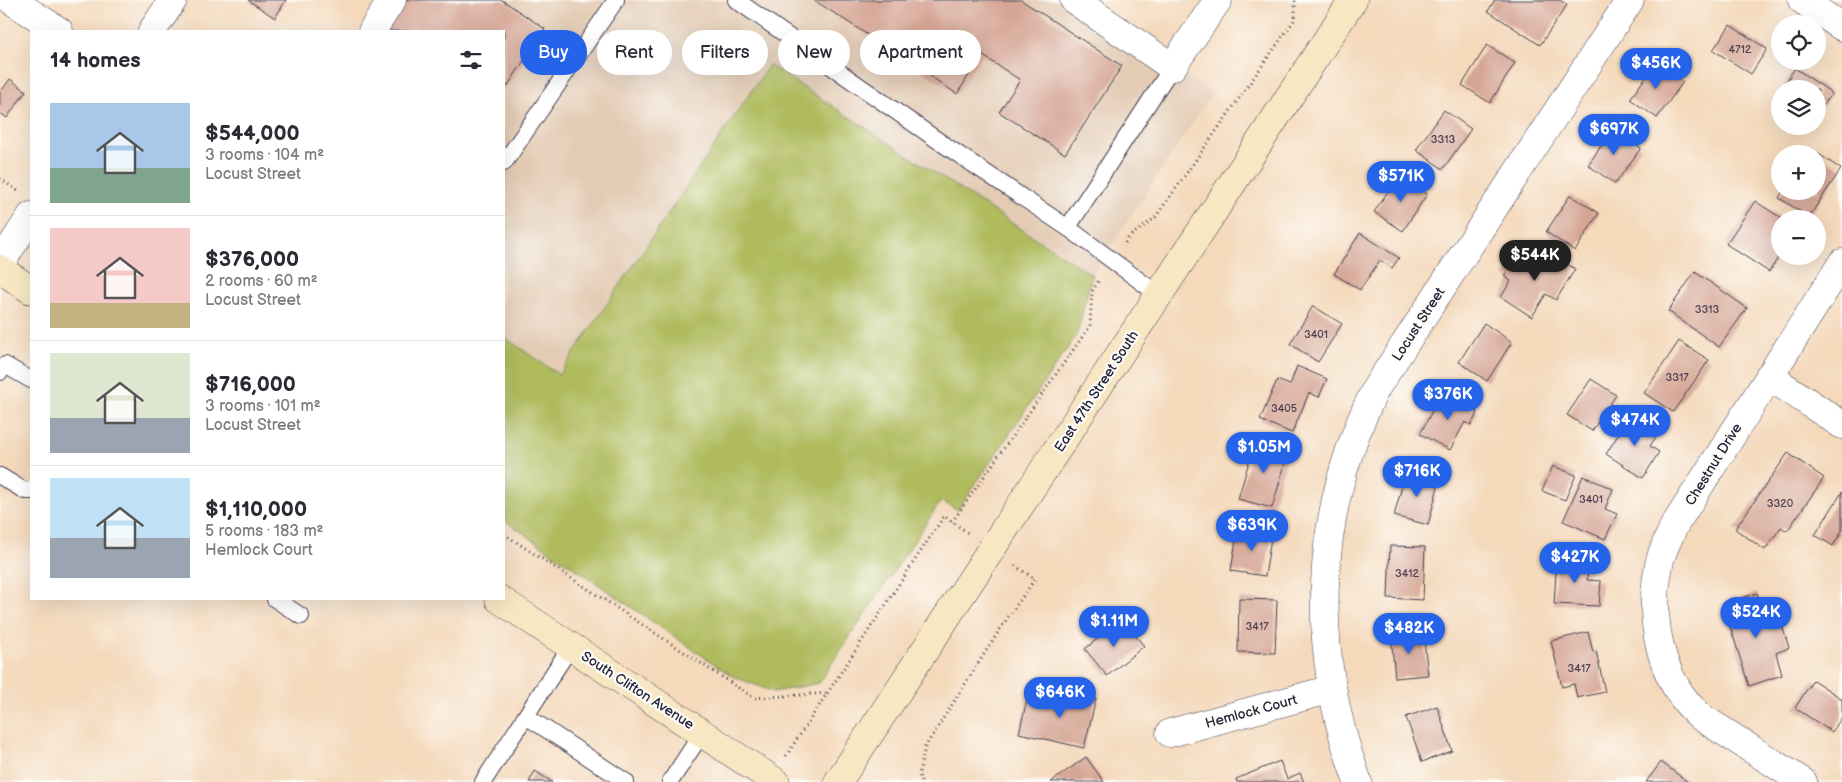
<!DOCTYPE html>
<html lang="en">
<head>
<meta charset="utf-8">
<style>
	body { margin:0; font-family:"Balsamiq Sans",sans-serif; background:#f7f7f7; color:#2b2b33; height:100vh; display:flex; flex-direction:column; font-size:19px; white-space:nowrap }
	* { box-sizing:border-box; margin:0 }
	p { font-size:16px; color:#7c7c81 }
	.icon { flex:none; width:28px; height:28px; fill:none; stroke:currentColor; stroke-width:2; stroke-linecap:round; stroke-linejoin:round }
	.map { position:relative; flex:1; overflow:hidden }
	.drawer { position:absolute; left:30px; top:30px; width:475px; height:570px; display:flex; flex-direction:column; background:#fff; border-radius:0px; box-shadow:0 5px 20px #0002 }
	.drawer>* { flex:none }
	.banner { position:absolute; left:520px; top:30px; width:475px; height:45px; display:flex; gap:10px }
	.tools { position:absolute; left:1771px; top:15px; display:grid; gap:10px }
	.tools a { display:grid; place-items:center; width:55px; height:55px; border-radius:50%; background:#fff; box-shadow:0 5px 20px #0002; font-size:25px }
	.price { position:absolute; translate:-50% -42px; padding:0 11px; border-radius:18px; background:#2563eb; color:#fff; font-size:16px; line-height:32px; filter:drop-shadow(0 1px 2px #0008) }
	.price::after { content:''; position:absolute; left:50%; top:30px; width:15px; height:11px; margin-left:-8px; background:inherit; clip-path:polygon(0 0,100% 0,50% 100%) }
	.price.current { background:#222; color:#fff }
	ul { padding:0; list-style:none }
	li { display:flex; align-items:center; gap:15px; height:125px; padding:0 20px }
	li+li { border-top:1px solid #e1e1e2 }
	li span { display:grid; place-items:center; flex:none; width:140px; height:100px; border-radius:0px; color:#555 }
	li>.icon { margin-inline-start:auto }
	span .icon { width:60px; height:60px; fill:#fffc; stroke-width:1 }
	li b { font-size:21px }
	h2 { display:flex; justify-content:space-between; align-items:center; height:60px; padding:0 20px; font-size:21px }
	.tag { padding:0 18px; border-radius:22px; background:#fff; box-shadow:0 5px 20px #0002; font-size:18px; line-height:45px }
	.tag.current { background:#2563eb; color:#fff }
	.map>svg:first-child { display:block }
	.built { fill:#e3cbb4 }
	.green { fill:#afbb5d; stroke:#686e4c }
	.building { fill:#d6a695 }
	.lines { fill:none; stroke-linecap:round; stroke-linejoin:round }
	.lane-casing { stroke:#423d4e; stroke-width:18 }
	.street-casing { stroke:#423d4e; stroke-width:29 }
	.secondary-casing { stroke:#423d4e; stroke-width:29 }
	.path { stroke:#423d4e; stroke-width:3; stroke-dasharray:1 4; stroke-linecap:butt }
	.lane { stroke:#fff; stroke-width:16 }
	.street { stroke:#fff; stroke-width:28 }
	.secondary { stroke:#f7e8c3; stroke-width:28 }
	.labels { text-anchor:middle; stroke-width:4.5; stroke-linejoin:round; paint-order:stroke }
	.number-label { font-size:11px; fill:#4f4352 }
	.street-label { font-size:14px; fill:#22223b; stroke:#fdfcf7 }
</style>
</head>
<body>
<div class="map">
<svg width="1842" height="782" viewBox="0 0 1842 782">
	<rect width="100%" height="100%" fill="#fdfcf7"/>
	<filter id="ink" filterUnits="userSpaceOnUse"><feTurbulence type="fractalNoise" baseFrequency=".02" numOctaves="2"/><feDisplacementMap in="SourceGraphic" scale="10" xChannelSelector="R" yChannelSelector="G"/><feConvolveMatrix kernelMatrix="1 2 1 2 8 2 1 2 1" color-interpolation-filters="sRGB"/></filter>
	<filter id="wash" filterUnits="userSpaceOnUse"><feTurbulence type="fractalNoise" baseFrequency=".0096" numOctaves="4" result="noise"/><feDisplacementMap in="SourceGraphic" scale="20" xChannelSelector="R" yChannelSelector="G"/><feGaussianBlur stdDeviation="1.12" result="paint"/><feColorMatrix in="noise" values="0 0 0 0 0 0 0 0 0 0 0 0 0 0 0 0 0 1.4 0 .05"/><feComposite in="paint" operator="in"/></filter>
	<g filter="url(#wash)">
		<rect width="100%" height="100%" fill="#f4d9bb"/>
		<path class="built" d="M398 0H1074L1172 67 1213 92 1092 275 769 65 559 375 504 337V31H377Z"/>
		<path class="green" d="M769 65 1092 275 1077 334 958 510 941 501 819 683 774 692 732 676 504 520V337L559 375Z"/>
		<g id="blocks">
			<path class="building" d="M248 0H286L275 18Z
				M402 0H502L545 29 504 91V31H382Z
				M814 0H1021L1122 66 1065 154 999 112 1020 80 982 55 957 94 921 70 929 58 904 42 897 54Z
				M1495 0H1560L1567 5 1540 45 1488 11Z
				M1730 25 1767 49 1751 74 1713 50Z
				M1487 45 1515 63 1490 103 1462 85Z
				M1656 63 1683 82 1657 118 1630 99Z
				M1795 68 1832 93 1818 113V89H1781Z
				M10 79 26 91 7 118 0 113V93Z
				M1444 110 1471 129 1443 169 1416 150Z
				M1613 129 1641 148 1615 184 1588 165Z
				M1811 149 1841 169 1809 217 1779 198 1783 191H1818V154H1808Z
				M1399 175 1427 194 1403 231 1374 212Z
				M1570 195 1599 213 1575 251 1546 232Z
				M1755 201 1783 219H1780V255L1769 272 1726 244Z
				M1360 233 1399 258 1392 268 1380 260 1360 290 1334 274Z
				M1518 253 1542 268 1551 254 1575 269 1556 300 1546 294 1532 317 1501 297 1511 281 1504 276Z
				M1695 272 1747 308 1719 347 1668 311Z
				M1313 306 1342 324 1318 362 1290 344Z
				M1484 323 1512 342 1487 381 1459 362Z
				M1679 341 1709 360 1673 412 1644 393Z
				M1297 366 1327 379 1319 397 1309 393 1292 433 1260 420 1277 380 1290 385Z
				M1591 379 1616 395 1592 431 1567 415Z
				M1442 392 1478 412 1471 425 1465 422 1450 450 1420 434Z
				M1630 416 1658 434 1650 446 1659 452 1643 478 1606 454Z
				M1255 441 1289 450 1272 508 1238 499Z
				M1788 453 1824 478 1787 531 1781 527 1765 550 1735 529Z
				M1553 466 1576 475 1565 500 1542 491Z
				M1406 471 1440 479 1428 525 1394 516Z
				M1583 476 1613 489 1605 509 1617 514 1605 539 1563 521Z
				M1842 492V531L1833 546 1815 535Z
				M1238 527 1272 532 1265 576 1231 571Z
				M1390 546 1425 547 1423 600 1388 598Z
				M1557 557 1589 559 1587 580 1601 581 1599 606 1554 604Z
				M1757 593 1767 623 1780 619 1789 648 1776 653 1782 675 1749 686 1723 604Z
				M1239 599 1277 600 1275 653 1238 652Z
				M1122 619 1144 646 1107 676 1085 649Z
				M1423 632 1428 675 1395 678 1391 636Z
				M1588 632 1593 652 1596 651 1605 692 1577 698 1574 684 1562 687 1551 641Z
				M1813 680 1842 699V717L1832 732 1795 708Z
				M1060 690 1096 699 1084 748 1019 733 1027 700 1055 706Z
				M1437 706 1452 751 1422 762 1406 717Z
				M1086 757 1104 782H1051Z
				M1280 761 1287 779 1300 773 1304 782H1237L1236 779Z
				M1661 762 1688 782H1646Z
				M535 771 552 782H529Z"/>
		</g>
	</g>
	<g filter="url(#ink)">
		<use href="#blocks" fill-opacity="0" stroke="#423d4e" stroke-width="1"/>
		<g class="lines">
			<defs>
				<path id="lane" d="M736 0 943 144 1071 230 1159 295
					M504 163 616 0
					M1068 227 1172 67
					M0 372 5 365 31 380
					M0 476 25 491H31
					M275 599 301 616
					M526 716 626 782
					M483 782 571 646
					M670 782 702 733"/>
				<path id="street" d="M11 0 59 31
					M1074 0 1172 67 1218 0
					M1802 0 1842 27
					M152 31 173 0
					M372 31 392 0
					M0 264 31 216
					M1769 376 1842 425
					M1170 733 1332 689
					M1358 782C1309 650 1313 514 1376 388L1630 0
					M1803 782 1701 717C1659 681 1648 617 1659 565 1661 552 1669 538 1674 526L1842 263"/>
				<path id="secondary" d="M0 269 31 290
					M499 599 776 782
					M838 782 1353 0"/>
			</defs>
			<use href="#lane" class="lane-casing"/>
			<use href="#street" class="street-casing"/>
			<use href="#secondary" class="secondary-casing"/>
			<path class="path" d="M0 179 18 191
				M1125 243 1129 237 1155 218 1295 19V0
				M952 522 1090 326 1092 291 1100 279
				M504 534 754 698 828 693
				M786 756 944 516 968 533
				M921 782 919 774 925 747 1004 623 1035 579 1014 565"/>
			<use href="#lane" class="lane"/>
			<use href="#street" class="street"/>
			<use href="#secondary" class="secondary"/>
		</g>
	</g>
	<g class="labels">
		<g class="number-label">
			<text x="1740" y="53">4712</text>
			<text x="1443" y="143">3313</text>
			<text x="1707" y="313">3313</text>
			<text x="1316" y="338">3401</text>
			<text x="1677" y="381">3317</text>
			<text x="1284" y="412">3405</text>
			<text x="1591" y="503">3401</text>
			<text x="1780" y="507">3320</text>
			<text x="1407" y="577">3412</text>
			<text x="1257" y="630">3417</text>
			<text x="1579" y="672">3417</text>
		</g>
		<g class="street-label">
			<text transform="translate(1418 324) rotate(-57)" y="5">Locust Street</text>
			<text transform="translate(1096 391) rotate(-57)" y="5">East 47th Street South</text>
			<text transform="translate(1713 464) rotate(-58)" y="5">Chestnut Drive</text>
			<text transform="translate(638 690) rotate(33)" y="5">South Clifton Avenue</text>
			<text transform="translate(1251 711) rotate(-15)" y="5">Hemlock Court</text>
		</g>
	</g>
</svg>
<div class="tools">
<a><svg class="icon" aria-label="locate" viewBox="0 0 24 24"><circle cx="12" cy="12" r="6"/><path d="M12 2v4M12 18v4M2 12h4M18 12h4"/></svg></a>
<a><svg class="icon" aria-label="layers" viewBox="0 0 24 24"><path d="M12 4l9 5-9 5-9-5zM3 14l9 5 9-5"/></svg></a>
<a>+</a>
<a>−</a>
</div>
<b class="price" style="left:1656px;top:90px">$456K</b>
<b class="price" style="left:1614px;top:156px">$697K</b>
<b class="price" style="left:1401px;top:203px">$571K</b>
<b class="price current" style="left:1535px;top:282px">$544K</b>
<b class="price" style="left:1448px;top:421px">$376K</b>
<b class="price" style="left:1635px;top:447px">$474K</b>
<b class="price" style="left:1264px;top:474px">$1.05M</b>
<b class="price" style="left:1417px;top:498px">$716K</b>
<b class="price" style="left:1252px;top:552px">$639K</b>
<b class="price" style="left:1575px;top:584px">$427K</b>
<b class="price" style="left:1756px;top:639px">$524K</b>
<b class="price" style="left:1114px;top:648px">$1.11M</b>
<b class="price" style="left:1409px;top:655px">$482K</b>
<b class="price" style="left:1060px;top:719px">$646K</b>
<div class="banner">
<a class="tag current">Buy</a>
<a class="tag">Rent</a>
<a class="tag">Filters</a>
<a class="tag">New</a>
<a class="tag">Apartment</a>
</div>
<section class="drawer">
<h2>14 homes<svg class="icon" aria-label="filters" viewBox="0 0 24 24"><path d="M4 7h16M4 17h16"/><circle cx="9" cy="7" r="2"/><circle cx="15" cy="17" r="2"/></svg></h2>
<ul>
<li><span style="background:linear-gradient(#a9c7e8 65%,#7fa58c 0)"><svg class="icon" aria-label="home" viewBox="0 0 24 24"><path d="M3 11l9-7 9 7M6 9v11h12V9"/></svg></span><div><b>$544,000</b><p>3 rooms · 104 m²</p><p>Locust Street</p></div></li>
<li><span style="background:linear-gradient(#f6c9c9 75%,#c2b280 0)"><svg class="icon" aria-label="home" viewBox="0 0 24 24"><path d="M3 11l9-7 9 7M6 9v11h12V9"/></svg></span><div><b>$376,000</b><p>2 rooms · 60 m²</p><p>Locust Street</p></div></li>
<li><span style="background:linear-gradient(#dfe7d0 65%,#9aa5b1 0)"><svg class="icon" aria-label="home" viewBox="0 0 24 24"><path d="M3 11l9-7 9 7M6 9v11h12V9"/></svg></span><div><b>$716,000</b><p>3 rooms · 101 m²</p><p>Locust Street</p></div></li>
<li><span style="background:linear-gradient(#bfe0f5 60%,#9aa5b1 0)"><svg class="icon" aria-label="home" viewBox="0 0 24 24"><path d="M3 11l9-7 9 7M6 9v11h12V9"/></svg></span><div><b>$1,110,000</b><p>5 rooms · 183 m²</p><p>Hemlock Court</p></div></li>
</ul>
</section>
</div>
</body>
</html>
